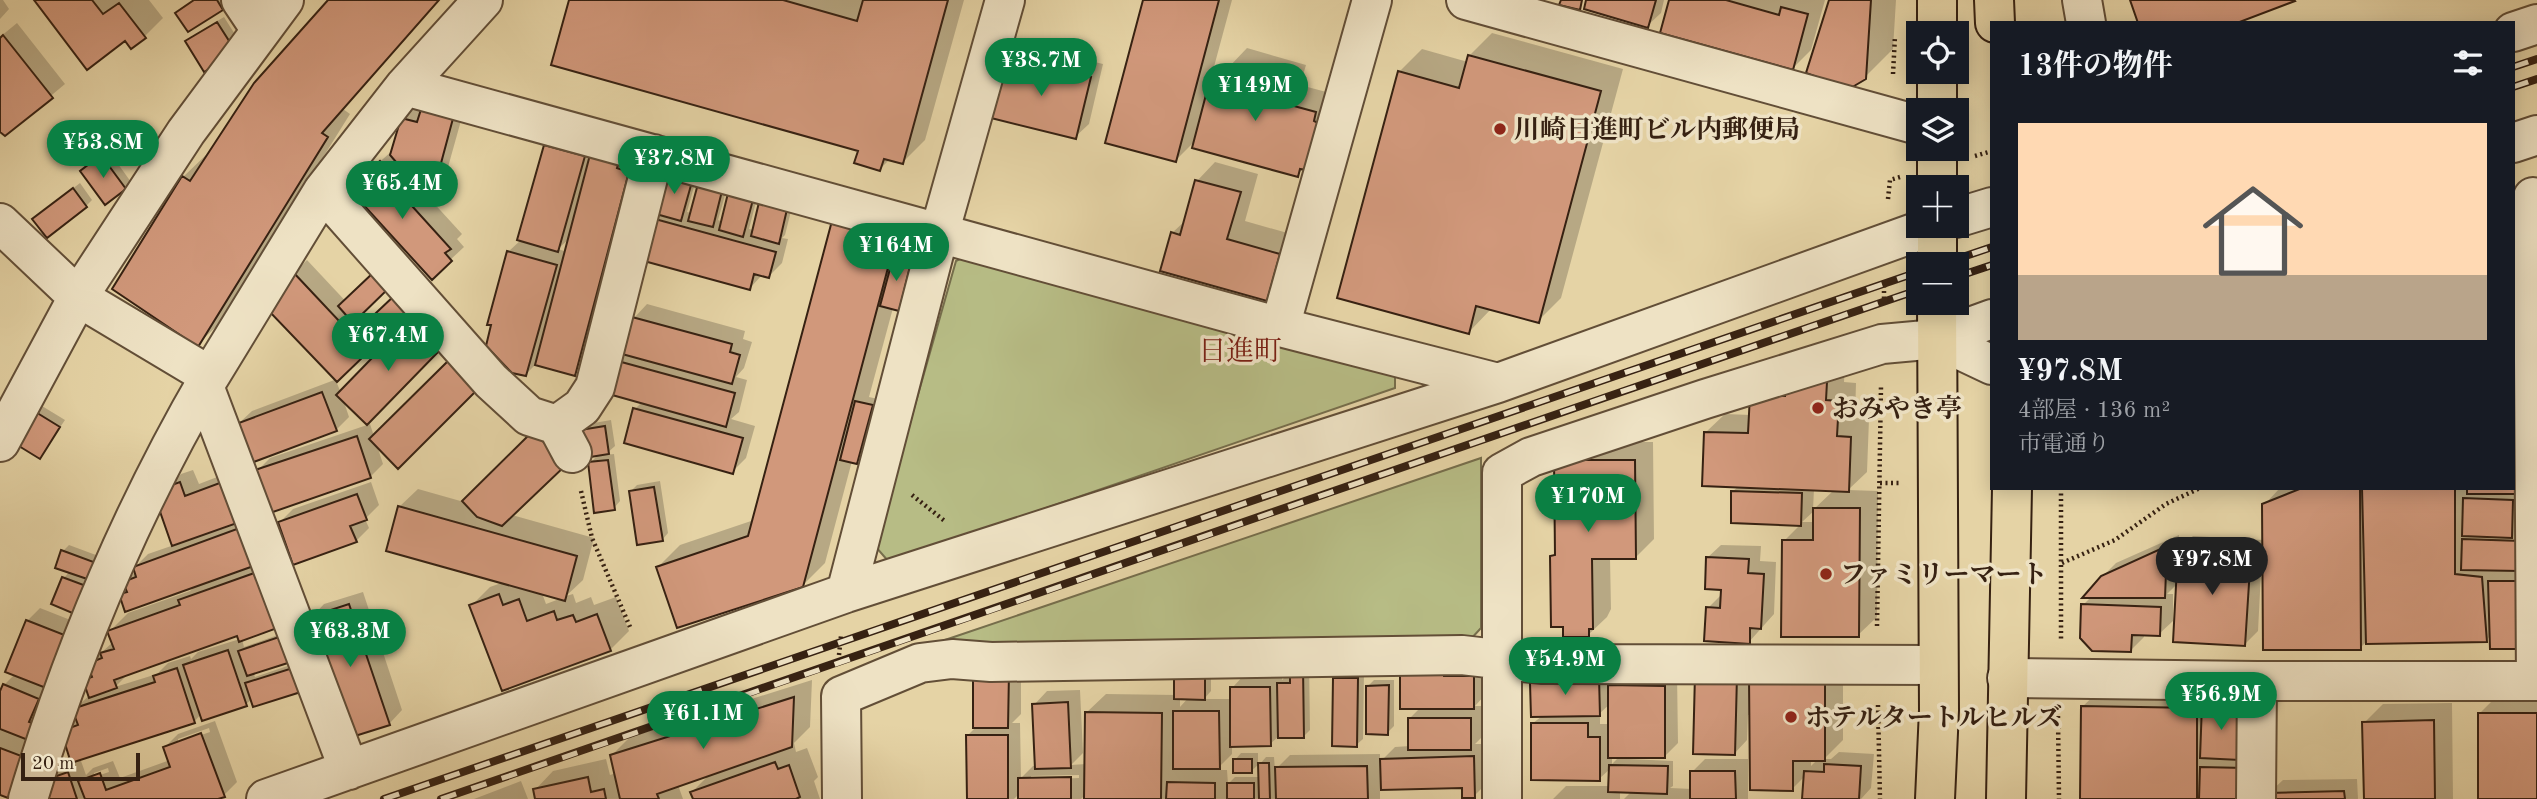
<!DOCTYPE html>
<html lang="ja">
<head>
<meta charset="utf-8">
<style>
	body { margin:0; font-family:"Old Standard TT","Noto Serif JP",serif; background:#20242c; color:#f1f3f6; height:100vh; display:flex; flex-direction:column; font-size:26px; white-space:nowrap }
	* { box-sizing:border-box; margin:0 }
	p { font-size:23px; color:#9ea1a6 }
	.icon { flex:none; width:38px; height:38px; fill:none; stroke:currentColor; stroke-width:2; stroke-linecap:round; stroke-linejoin:round }
	.map { position:relative; flex:1; overflow:hidden }
	.sheet { position:absolute; left:1990px; top:21px; width:525px; height:469px; display:flex; flex-direction:column; background:#171b24; border-radius:0px; box-shadow:0 4px 18px #0003 }
	.sheet>* { flex:none }
	.buttons { position:absolute; left:1906px; top:21px; display:grid; gap:14px }
	.buttons a { display:grid; place-items:center; width:63px; height:63px; border-radius:0px; background:#171b24; box-shadow:0 4px 18px #0003; font-size:35px }
	.scale { position:absolute; left:21px; bottom:18px; width:119px; box-sizing:border-box; padding-left:7px; border:4px solid #362112; border-top:0; font-size:19px; line-height:24px; white-space:nowrap; color:#362112; -webkit-text-stroke:5px #eee2c4; paint-order:stroke }
	.price { position:absolute; translate:-50% -60px; padding:0 16px; border-radius:24px; background:#0b8043; color:#fff; font-size:23px; line-height:46px; filter:drop-shadow(0 2px 4px #0008) }
	.price::after { content:''; position:absolute; left:50%; top:42px; width:21px; height:16px; margin-left:-10px; background:inherit; clip-path:polygon(0 0,100% 0,50% 100%) }
	.price.selected { background:#222; color:#fff }
	ul { padding:0; list-style:none }
	li { display:grid; align-content:center; gap:14px; height:371px; padding:0 28px }
	li+li { border-top:2px solid #363941 }
	li span { display:grid; place-items:center; height:217px; border-radius:0px; color:#555 }
	li>.icon { margin-inline-start:auto }
	span .icon { width:126px; height:126px; fill:#fffc; stroke-width:1 }
	li b { font-size:30px }
	h2 { display:flex; justify-content:space-between; align-items:center; height:84px; padding:0 28px; font-size:30px }
	.map>svg:first-child { display:block }
	.green { fill:#b7bc85; stroke:#766e4c; stroke-width:2 }
	.shadow { fill:#0003; fill-rule:evenodd }
	.building { fill:#d1987b; stroke:#362112; stroke-width:2 }
	.lines { fill:none; stroke-linecap:round; stroke-linejoin:round }
	.minor-casing { stroke:#624e37; stroke-width:42 }
	.major-casing { stroke:#362112; stroke-width:42 }
	.path { stroke:#362112; stroke-width:4.5; stroke-dasharray:2 3.5; stroke-linecap:butt }
	.minor { stroke:#eee2c4; stroke-width:38 }
	.major { stroke:#e5d3a5; stroke-width:38 }
	.rail-casing { stroke:#362112; stroke-width:8 }
	.rail { stroke:#eee2c4; stroke-width:5; stroke-dasharray:16; stroke-linecap:butt }
	.poi-dot { fill:#8f2418; stroke:#eee2c4; stroke-width:2.5 }
	.labels { text-anchor:middle; stroke-width:7; stroke-linejoin:round; paint-order:stroke }
	.poi-label { font-size:26px; font-weight:bold; fill:#362112; stroke:#eee2c4; text-anchor:start }
	.neighbourhood-label { font-size:28px; fill:#7a1f14; stroke:#eee2c4 }
</style>
</head>
<body>
<div class="map">
<svg width="2537" height="799" viewBox="0 0 2537 799">
	<rect width="100%" height="100%" fill="#e5d3a5"/>
	<filter id="stains"><feTurbulence type="fractalNoise" baseFrequency=".00286" numOctaves="4"/><feColorMatrix values="0 0 0 0 .2 0 0 0 0 .09 0 0 0 0 .02 0 0 0 .5 -.17"/></filter>
	<radialGradient id="worn" r=".72"><stop offset=".6" stop-color="#630" stop-opacity="0"/><stop offset="1" stop-color="#630" stop-opacity=".3"/></radialGradient>
	<path class="green" d="M971 253 1395 367V388L889 562 875 546 956 261Z
		M1481 458V628L1469 641 947 648 945 640Z"/>
	<path class="shadow" d="M0 0H3L9 9 0 19Z
		M36 0H149L163 18 144 37 126 39Z
		M194 0H227L228 2 222 9 177 13Z
		M330 0H440L343 109 350 114 220 323 197 345 183 177 206 155 208 156Z
		M571 0H964L925 140 903 162 890 159 880 169 860 150Z
		M1145 0H1232L1208 89 1247 48 1306 65 1300 85 1334 94 1324 149 1297 175 1195 141 1176 160Z
		M1588 0H1664L1661 13 1647 26Z
		M1671 0H1825L1811 50 1793 68Z
		M1831 0H1896L1893 49 1865 77Z
		M224 17 236 36 222 57 187 41 194 35Z
		M17 23 65 84 5 134 0 130V37Z
		M1492 33 1623 69 1561 298 1538 321 1492 308 1469 332 1399 72 1422 49 1468 62 1469 56Z
		M1021 44 1103 64 1089 124 1075 137 1008 57Z
		M467 99 445 178 432 191 420 188 462 234 457 239 464 247 432 277 364 176 393 150 402 119 415 106Z
		M559 133 638 136 593 355 575 374 536 364 526 374 508 252 522 239 546 146ZM571 237 567 252 558 249Z
		M108 150 131 182 125 188 88 165Z
		M1215 162 1258 174 1245 221 1298 236 1285 281 1267 299 1172 233 1186 220 1197 181Z
		M698 172 687 212 692 213 729 181 718 220 723 222 759 190 749 229 754 230 794 199 785 235 782 238 788 239 782 263 769 276 763 274 750 288 656 220Z
		M80 183 92 200 86 206 41 213Z
		M918 212 908 250 912 251 899 304 905 303 899 309 893 308 869 397 878 399 863 456 857 462 852 461 825 563 802 586 658 567 680 545 754 520 834 218Z
		M307 260 367 324 376 341 336 381 341 393 423 308 451 335 343 399 349 417 336 430 238 424 252 411 337 379 282 285Z
		M647 304 745 331 743 339 752 342 744 368 736 377 747 380 739 412 731 419 755 426 746 458 732 472 635 409 642 402 607 392 634 318Z
		M1845 364 1844 382 1856 383 1855 418 1869 419 1867 472 1848 490 1878 491 1877 617 1858 635 1784 541 1801 524 1733 491 1739 486 1706 432 1725 414 1751 415V395ZM1814 489 1834 490 1813 510ZM1815 510 1814 522H1802Z
		M2535 369 2536 568 2487 640 2366 642 2360 648 2264 573H2261L2258 631 2245 644 2178 583 2167 594H2173V621L2159 634H2144V637L2131 650 2083 605 2092 596 2102 577 2116 563 2179 535 2178 550 2193 536 2264 540V505L2280 488H2513V379Z
		M42 406 65 420 40 457 35 412Z
		M547 420 577 451 512 515 594 538 583 580 566 596 573 594 576 603 591 597 594 605 616 597 629 631 610 650 471 606 490 587 504 582 399 507 418 489 464 502ZM542 593 562 598 546 604Z
		M611 420 615 446 605 455 614 454 620 501 614 508 590 463 599 454 582 430 588 424Z
		M370 424 383 464 370 477 257 471 270 458Z
		M1575 442H1653L1654 539 1635 558H1610L1611 609 1607 617 1588 635 1552 556 1557 552Z
		M238 469 271 549 242 639 244 647 292 630 253 672 255 677 302 661 246 704 203 718 201 714 194 722 80 758 86 775 93 768 113 761 120 778 170 760 165 747 178 734 215 721 237 782 224 795 213 799H45L50 780 64 767 73 763 63 731 76 718 74 709 90 695 85 681 92 673 89 664 113 642 109 632 128 613 190 591 197 584 121 595 127 589 125 582 136 571 135 567 148 554 174 545 167 488 181 474 193 470 199 484ZM238 634 240 639 198 652 191 659 190 656 168 663 157 674 115 687 128 674ZM209 728 210 732 178 743V739ZM108 768 109 772 94 777V773Z
		M660 481 668 533 662 540 631 491 637 485Z
		M371 482 379 505 365 519 369 528 356 541 280 522 293 509Z
		M69 545 104 558 83 606 64 578 70 571 63 551Z
		M1721 545 1761 546 1760 561 1776 562 1774 614 1749 642 1708 608 1721 595 1723 588 1707 558Z
		M363 592 402 710 389 724 311 618 324 604Z
		M40 608 78 623 41 725 26 740 36 744 21 783 8 796 0 793V695L4 685 15 674 27 621Z
		M1843 659V740L1824 759H1831L1839 752 1874 754 1871 788 1861 799H1804L1805 776 1792 789 1751 715H1748L1747 740 1734 754 1697 675ZM1811 759H1818L1811 766Z
		M1021 660V714L1012 723H1020L1021 778 1033 766H1037L1034 705 1047 691 1080 690 1083 753 1071 765 1086 764 1087 712 1106 694 1176 695 1211 669V691L1204 699H1232V688L1245 674H1282V680L1285 677H1292L1309 661 1310 730 1304 736 1278 737 1270 744 1232 745V754L1216 770H1227L1228 784 1235 777H1260V764L1266 757H1274L1275 770 1290 755 1380 754V762L1395 747 1410 746 1409 719 1421 707 1402 666 1486 664V694L1475 706H1484V735L1475 744H1486L1487 783 1474 796 1464 786 1380 788V799H1086V794L1081 799H1020V793L1014 799H968V735L975 728V673ZM1180 697H1189L1180 707ZM1079 775V778L1031 780V776Z
		M1612 663V683L1623 673H1677L1678 743 1665 756H1629V759L1673 761V786L1670 788 1692 789V772L1705 759H1748V799H1624L1632 791H1620V799H1553L1566 786H1610L1611 768 1599 779 1533 723ZM1610 704V724H1600V713ZM1612 756H1620L1612 764Z
		M1341 672 1364 673 1363 739 1356 745 1335 679Z
		M812 680 810 727 794 743 796 752 807 748 818 777 814 781 820 799H694L692 792 711 773 678 785 683 799H537L535 790 553 771 606 759 610 775 616 773 611 756 630 737Z
		M1374 680H1394V726L1387 733 1368 686Z
		M2101 689 2255 694 2257 799H2081L2082 707Z
		M2498 695H2537V799H2480L2479 714Z
		M2452 703 2453 799H2366L2364 723 2383 704Z
		M1241 753H1258V765L1251 771 1235 760Z
		M2357 779 2358 799H2270L2269 793 2283 780Z
		M521 781 528 799H474Z"/>
	<path class="building" d="M34 0H92L103 14 119 3 146 38 131 49 125 41 87 70Z
		M194 0H217L223 10 188 32 175 13Z
		M328 0H439L322 133 328 137 198 347 112 289 182 176 190 181 254 83Z
		M569 0H783L857 21 863 0H948L903 164 884 159 880 171 854 163 858 151 551 65Z
		M1143 0H1219L1176 162 1105 143Z
		M1561 0H1582L1580 10 1559 5Z
		M1586 0H1656L1648 28 1584 9Z
		M1669 0H1726L1779 15 1781 7 1808 14 1793 70 1660 33Z
		M1829 0H1871L1866 79 1849 89 1806 73Z
		M2130 0H2294L2295 1 2237 23H2138Z
		M217 22 231 44 216 65 204 72 185 41Z
		M3 35 53 98 5 136 0 132V38Z
		M1468 55 1601 91 1539 323 1476 306 1469 334 1337 298 1398 71 1459 88Z
		M1007 56 1091 77 1076 139 991 118Z
		M1226 66 1288 83 1283 103 1316 112 1314 121 1318 123 1306 170 1300 169 1298 177 1192 148 1208 87Z
		M423 103 455 111 433 193 420 190 390 155 401 118 417 122Z
		M544 145 585 156 558 252 517 240Z
		M592 147 621 155 617 168 629 172 575 376 535 365Z
		M101 155 126 189 105 205 80 171Z
		M380 161 388 169 383 174 451 249 445 253 452 261 432 280 349 189Z
		M668 171 693 178 681 221 656 214Z
		M699 180 723 187 713 227 688 221Z
		M1195 180 1241 192 1227 239 1280 254 1267 301 1160 271 1171 232 1180 235Z
		M73 188 87 207 47 238 32 219Z
		M729 189 754 196 743 237 719 230Z
		M760 198 788 205 779 244 751 236Z
		M833 217 897 234 803 587 677 628 656 567 748 536Z
		M655 219 776 252 769 278 754 274 750 290 644 261Z
		M507 251 557 265 526 376 512 373 486 346 491 325H487Z
		M894 254 912 259 899 311 880 306Z
		M293 272 357 340 354 344 364 356 337 382 266 308Z
		M374 272 389 288 353 323 338 306Z
		M395 295 409 311 374 345 359 329Z
		M632 317 732 344 730 352 740 355 732 384 622 354Z
		M409 320 440 350 367 425 336 395Z
		M614 360 735 393 726 427 605 393Z
		M448 361 477 390 398 469 369 439Z
		M1785 380 1827 382 1826 400 1839 401 1837 436 1851 437 1849 492 1702 486 1704 432 1748 433 1750 395 1785 396Z
		M2523 381 2520 449 2513 450V385Z
		M322 392 337 431 251 463 236 424Z
		M855 401 873 405 857 464 840 460Z
		M633 408 743 438 733 474 624 443Z
		M34 411 60 427 40 459 14 443Z
		M605 426 609 454 584 458 580 430Z
		M533 431 566 465 502 526 477 517 462 501Z
		M357 436 371 478 270 513 255 470Z
		M608 460 615 510 594 513 588 462Z
		M1554 460H1635L1636 559H1592L1593 629H1589V637H1563V627H1551L1550 556 1555 555Z
		M2513 460H2521V494H2467V488H2513Z
		M225 481 240 522 172 546 157 503 166 487 180 482 185 496Z
		M654 487 663 541 637 545 629 491Z
		M2302 488H2360L2361 650H2263L2262 504Z
		M2362 488H2455V574L2482 577 2487 642 2366 644Z
		M1731 491 1802 493 1801 526 1731 523Z
		M357 494 367 520 350 526 357 542 293 565 278 522Z
		M2463 498 2513 500 2512 538 2462 536Z
		M398 506 577 556 565 601 386 551Z
		M1813 508H1860L1859 637H1781L1782 540H1813Z
		M245 526 259 564 125 612 119 594 127 592 123 582 136 577 133 567Z
		M2462 539 2521 541 2520 571 2461 570Z
		M2167 546 2165 598H2082L2101 576Z
		M2178 548 2251 552 2245 646 2173 642Z
		M61 550 99 564 93 581 55 568Z
		M1706 557 1749 559 1748 573 1764 574 1761 629 1750 628V644L1704 641 1706 607 1720 608 1721 590 1705 589Z
		M260 571 280 627 239 642 237 636 114 680 117 688 89 698 83 680 92 677 87 664 102 658 100 653 114 649 107 631 180 605 178 600Z
		M62 577 89 587 77 615 51 604Z
		M2488 581H2523L2525 649H2490Z
		M499 594 503 605 519 599 527 621 554 611 557 620 573 615 576 622 597 614 611 651 502 691 469 605Z
		M349 604 390 725 355 736 309 617Z
		M2081 604 2161 607 2160 636 2132 635 2131 652 2092 651 2080 638Z
		M26 620 67 636 46 688 5 672Z
		M285 635 294 661 247 676 238 651Z
		M228 650 247 706 202 721 183 665Z
		M1444 665V676H1474V709H1400V666Z
		M296 667 304 691 253 707 245 683Z
		M1290 667H1303L1304 738H1278L1277 683H1290Z
		M177 668 195 723 71 763 61 731 78 725 72 709 155 682 153 676Z
		M1009 672 1008 728H973V673Z
		M1174 674H1205V700L1174 699Z
		M1695 674 1737 675 1735 755 1693 754Z
		M1599 676 1600 716 1531 717 1530 683 1539 677Z
		M1749 677H1825V761H1793V791L1750 790Z
		M1333 678H1358L1357 747 1332 746Z
		M3 684 39 699 29 722 35 724 28 740 0 729V691Z
		M1389 685 1388 735 1366 734V686Z
		M1608 685 1665 686V758H1608Z
		M1230 687H1270L1271 746 1230 747Z
		M794 697 792 747 657 794 659 799H620L610 755Z
		M1068 702 1071 768 1035 769 1032 704Z
		M2202 704 2243 706 2240 760 2200 758Z
		M2081 706 2197 708V799H2080Z
		M1173 711H1219L1220 769H1173Z
		M1085 712 1162 713 1161 799H1084Z
		M2478 713H2537V799H2478Z
		M1408 718H1471V750H1408Z
		M2434 720 2435 799H2364L2362 722Z
		M1531 723H1588V737H1600V781L1531 780Z
		M201 733 225 797 218 799H85L78 781 100 773 106 790 170 767 163 747Z
		M966 735H1008V799H967Z
		M0 748 24 757 8 798 0 795Z
		M1474 756 1475 798H1462V788L1381 790 1380 759Z
		M1233 759H1252V773H1233Z
		M775 762 778 769 789 765 800 797 796 799H693L690 792Z
		M1258 763H1269L1270 799H1259Z
		M1824 764 1861 766 1859 799H1802L1804 771 1824 772Z
		M1609 765 1668 766 1667 794 1608 792Z
		M1367 766 1368 799H1276L1275 767Z
		M2200 767 2245 768V799H2199Z
		M1690 771H1735L1736 799H1690Z
		M68 772 77 799H43L48 779Z
		M588 777 591 792 604 789 606 799H535L533 789Z
		M1071 777V799H1018V778Z
		M1167 782 1215 783V799H1166Z
		M1227 783H1254V799H1227Z
		M2344 791 2345 799H2268V793Z"/>
	<g class="lines">
		<defs>
			<path id="minor" d="M241 0 261 30
				M1466 0 1918 125
				M2082 0 2086 23
				M2513 32 2537 24
				M405 86 1280 327 1498 383
				M2513 143 2537 135
				M323 191 491 381 529 416 557 425 572 453
				M2533 197 2536 681
				M1956 218 1992 207
				M0 223 78 297 210 376C133 508 72 652 28 799
				M1280 327 1372 0
				M1937 339 1992 365
				M210 376 323 191 405 86 483 0
				M204 386 349 770
				M557 425 582 407 595 387 654 154
				M0 442 78 297 186 132 284 0
				M846 593 939 234 1005 0
				M2007 678 2257 681H2537
				M266 799 846 593 1498 383 1933 226
				M842 799 841 696 920 663 952 659 991 662 1462 655 1541 664 1938 665
				M1502 799V473L1531 457 1705 399 1882 344 1937 339 1992 319
				M2256 799 2257 681"/>
			<path id="major" d="M1994 0 1995 23
				M1937 33V0
				M1937 110V72
				M1937 149V187
				M1937 264V226
				M1935 799 1939 710 1937 303
				M2006 799 2012 488"/>
		</defs>
		<use href="#minor" class="minor-casing"/>
		<use href="#major" class="major-casing"/>
		<path class="path" d="M1893 74 1895 36
			M1975 156 1992 151
			M1888 199 1890 180 1900 177
			M1884 304V285
			M1880 483H1900
			M2061 488V641
			M581 491 592 538 630 627
			M912 495 946 522
			M2062 563 2115 540 2166 504 2200 488
			M1877 626 1881 386
			M839 655 841 636
			M1878 705 1880 799
			M2058 716 2059 799"/>
		<use href="#minor" class="minor"/>
		<use href="#major" class="major"/>
		<defs>
			<path id="rail" d="M2513 67 2537 59
				M2513 87 2537 79
				M1942 264 1992 247
				M1956 277 1992 265
				M384 799 1918 272
				M441 799C934 632 1425 458 1918 290"/>
		</defs>
		<use href="#rail" class="rail-casing"/>
		<use href="#rail" class="rail"/>
	</g>
	<g class="poi-dot">
		<circle cx="1500" cy="129" r="7"/>
		<circle cx="1818" cy="408" r="7"/>
		<circle cx="1826" cy="574" r="7"/>
		<circle cx="1791" cy="717" r="7"/>
	</g>
	<g class="labels">
		<g class="poi-label">
			<text x="1514" y="138">川崎日進町ビル内郵便局</text>
			<text x="1832" y="417">おみやき亭</text>
			<text x="1840" y="583">ファミリーマート</text>
			<text x="1805" y="726">ホテルタートルヒルズ</text>
		</g>
		<g class="neighbourhood-label">
			<text x="1240" y="360">日進町</text>
		</g>
	</g>
	<rect width="100%" height="100%" filter="url(#stains)"/>
	<rect width="100%" height="100%" fill="url(#worn)"/>
</svg>
<div class="buttons">
<a><svg class="icon" aria-label="locate" viewBox="0 0 24 24"><circle cx="12" cy="12" r="6"/><path d="M12 2v4M12 18v4M2 12h4M18 12h4"/></svg></a>
<a><svg class="icon" aria-label="layers" viewBox="0 0 24 24"><path d="M12 4l9 5-9 5-9-5zM3 14l9 5 9-5"/></svg></a>
<a>+</a>
<a>−</a>
</div>
<div class="scale">20 m</div>
<b class="price" style="left:1041px;top:98px">¥38.7M</b>
<b class="price" style="left:1255px;top:123px">¥149M</b>
<b class="price" style="left:103px;top:180px">¥53.8M</b>
<b class="price" style="left:674px;top:196px">¥37.8M</b>
<b class="price" style="left:402px;top:221px">¥65.4M</b>
<b class="price" style="left:896px;top:283px">¥164M</b>
<b class="price" style="left:388px;top:373px">¥67.4M</b>
<b class="price" style="left:1588px;top:534px">¥170M</b>
<b class="price selected" style="left:2212px;top:597px">¥97.8M</b>
<b class="price" style="left:350px;top:669px">¥63.3M</b>
<b class="price" style="left:1565px;top:697px">¥54.9M</b>
<b class="price" style="left:2221px;top:732px">¥56.9M</b>
<b class="price" style="left:703px;top:751px">¥61.1M</b>
<section class="sheet">
<h2>13件の物件<svg class="icon" aria-label="filters" viewBox="0 0 24 24"><path d="M4 7h16M4 17h16"/><circle cx="9" cy="7" r="2"/><circle cx="15" cy="17" r="2"/></svg></h2>
<ul>
<li><span style="background:linear-gradient(#ffd9b3 70%,#b9a48a 0)"><svg class="icon" aria-label="home" viewBox="0 0 24 24"><path d="M3 11l9-7 9 7M6 9v11h12V9"/></svg></span><div><b>¥97.8M</b><p>4部屋 · 136 m²</p><p>市電通り</p></div></li>
</ul>
</section>
</div>
</body>
</html>
